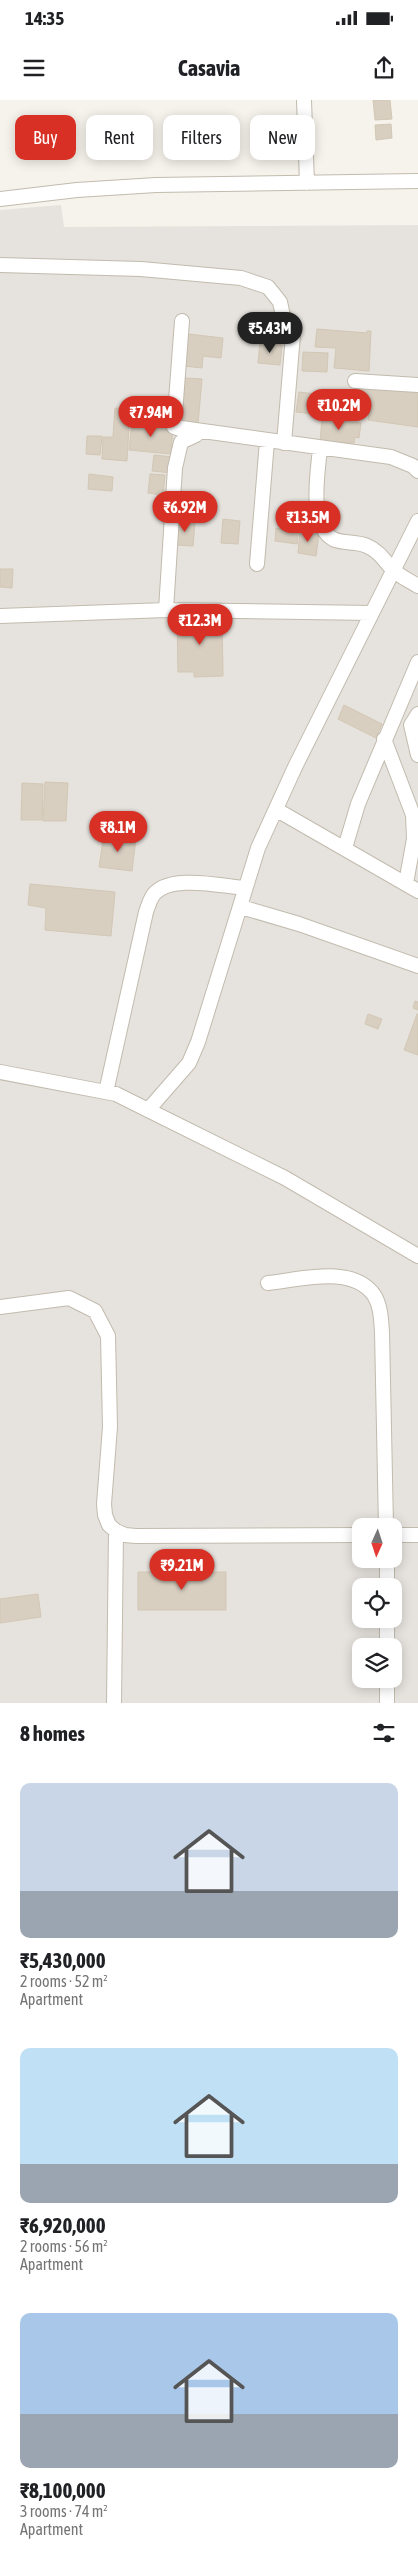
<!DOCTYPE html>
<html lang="en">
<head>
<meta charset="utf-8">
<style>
	body { margin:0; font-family:"Asap Condensed",sans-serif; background:#f2f2f2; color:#202124; height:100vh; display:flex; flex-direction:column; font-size:19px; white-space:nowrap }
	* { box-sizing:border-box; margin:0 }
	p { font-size:16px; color:#757577 }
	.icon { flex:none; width:28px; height:28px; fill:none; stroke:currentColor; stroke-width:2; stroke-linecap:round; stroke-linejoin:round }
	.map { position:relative; height:1603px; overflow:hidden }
	.details { display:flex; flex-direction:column; background:#fff; flex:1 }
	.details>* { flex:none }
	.guide { position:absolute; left:15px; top:15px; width:389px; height:45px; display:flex; gap:10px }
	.needle { width:32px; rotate:183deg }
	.tools { position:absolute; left:352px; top:1418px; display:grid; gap:10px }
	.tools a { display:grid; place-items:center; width:50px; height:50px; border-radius:10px; background:#fff; box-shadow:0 2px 12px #0003; font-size:25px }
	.price { position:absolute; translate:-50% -42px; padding:0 11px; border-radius:18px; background:#d93025; color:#fff; font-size:16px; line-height:32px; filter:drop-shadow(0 1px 2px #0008) }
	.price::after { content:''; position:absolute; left:50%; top:30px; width:15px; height:11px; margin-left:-8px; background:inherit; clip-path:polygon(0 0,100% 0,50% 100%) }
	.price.selected { background:#222; color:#fff }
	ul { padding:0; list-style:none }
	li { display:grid; align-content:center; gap:10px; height:265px; padding:0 20px }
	li span { display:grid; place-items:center; height:155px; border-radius:10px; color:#555 }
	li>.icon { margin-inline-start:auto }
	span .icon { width:90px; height:90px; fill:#fffc; stroke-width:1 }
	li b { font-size:21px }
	h2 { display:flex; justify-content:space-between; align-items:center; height:60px; padding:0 20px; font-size:21px }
	.pill { padding:0 18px; border-radius:10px; background:#fff; box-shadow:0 2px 12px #0003; font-size:18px; line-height:45px }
	.pill.selected { background:#d93025; color:#fff }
	.status { display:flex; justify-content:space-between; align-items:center; height:35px; padding:0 25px; background:#fff; direction:ltr }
	.status svg { height:14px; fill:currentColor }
	header { display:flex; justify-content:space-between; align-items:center; height:65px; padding:0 20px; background:#fff; font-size:22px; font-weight:700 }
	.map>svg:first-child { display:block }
	.industrial { fill:#e6e2dd; fill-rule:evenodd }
	.building { fill:#d8cfc1; stroke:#d3c7b4 }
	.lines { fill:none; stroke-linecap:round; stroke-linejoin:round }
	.minor-casing { stroke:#c2bbae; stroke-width:16 }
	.minor { stroke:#fff; stroke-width:14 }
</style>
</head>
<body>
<div class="status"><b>14:35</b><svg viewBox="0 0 49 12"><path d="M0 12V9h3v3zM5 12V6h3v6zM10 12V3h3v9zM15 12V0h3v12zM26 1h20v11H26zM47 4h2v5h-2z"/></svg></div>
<header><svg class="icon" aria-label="menu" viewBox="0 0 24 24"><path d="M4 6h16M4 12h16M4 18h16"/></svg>Casavia<svg class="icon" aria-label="share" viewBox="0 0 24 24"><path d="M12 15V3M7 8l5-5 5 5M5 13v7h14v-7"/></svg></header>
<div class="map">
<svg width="418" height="1603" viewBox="0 0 418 1603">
	<rect width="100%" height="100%" fill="#f6f3ec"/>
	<path class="industrial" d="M61 105 64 127 418 125V1603H0V110ZM361 1426H394V1459H361ZM361 1486H394V1519H361ZM361 1546H394V1579H361Z"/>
	<path class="building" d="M373 0H390L392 19 375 20Z
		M391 24 392 38 376 40 375 25Z
		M317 229 367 233V231H371L369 271 334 268 336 248 315 247Z
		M188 234 223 238 221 258 203 256 202 268 184 266Z
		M260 242 282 245 280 265 258 263Z
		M303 252 328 253 327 272 302 271Z
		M185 278 202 279 198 324 181 323Z
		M372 286 418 288V327L368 320 370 307 357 305 360 288 369 289Z
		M299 292 325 295 322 315 296 312Z
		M115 308 130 309 127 361 102 359 103 337H113Z
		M322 319 361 323 359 338 355 337 354 343 320 342Z
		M132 322 173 326 171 354 129 350Z
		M87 336H102L100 355 86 354Z
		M154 355 173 357 172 373 152 371Z
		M89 374 113 377 112 391 88 389Z
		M150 374 165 375 163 395 148 393Z
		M180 392 195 393 193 418 178 417Z
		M223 419 240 421 238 444 221 443Z
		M177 421 195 422 193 446 175 445Z
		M276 428 298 432 297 444 275 441Z
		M300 430 319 433 316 456 298 453Z
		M0 469H13L12 488 0 487Z
		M177 517H222L223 576 194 577V572H178Z
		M344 605 382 624 376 638 338 619Z
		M45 682 68 683 66 721H43Z
		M22 683 43 684 42 720H21Z
		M104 734 136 738 132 771 99 767Z
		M30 784 115 792 111 836 45 830 46 808 28 805Z
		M415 901 418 902V910L413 908Z
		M368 914 382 919 378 929 365 924Z
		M417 914H418V955L404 950Z
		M138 1472H226V1510H138Z
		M38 1494 41 1517 0 1523V1499Z"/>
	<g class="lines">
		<defs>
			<path id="minor" d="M304 0 307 83
				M0 99 77 90 156 85 418 81
				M0 165 141 169 241 178 268 187 280 202 283 216 293 235 284 343
				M355 281 418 285
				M174 327 182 221
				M320 348C318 372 308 424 333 439 343 444 357 441 367 446 379 451 384 460 392 469 399 476 410 481 418 486
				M418 421 295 667 258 748 198 942 189 963 148 1010 285 1078 418 1156
				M257 464 267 341
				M166 510 175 368 181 342 196 335 174 327 391 357 413 366 418 371
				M0 516 166 510 372 513
				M418 614 411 625 418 655
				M384 639 413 715 414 739 406 783
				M277 710 418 791
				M345 748 358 704 418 562
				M241 807 299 824 418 866
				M0 972 116 994 148 1010
				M106 992 146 812C148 807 149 802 152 797 166 773 221 786 245 788
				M268 1183C299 1180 352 1164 374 1195 381 1206 381 1220 382 1232L386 1426
				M0 1207 69 1198 95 1211 108 1236 110 1327 104 1404 105 1415 109 1425 116 1431 125 1435 136 1436 361 1435
				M394 1435H418
				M387 1459V1486
				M387 1519V1546
				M387 1579V1603
				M114 1603 116 1431"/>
		</defs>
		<use href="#minor" class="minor-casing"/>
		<use href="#minor" class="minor"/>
	</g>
</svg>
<div class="tools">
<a><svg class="needle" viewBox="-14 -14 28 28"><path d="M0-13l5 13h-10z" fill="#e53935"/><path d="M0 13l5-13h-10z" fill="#757577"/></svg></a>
<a><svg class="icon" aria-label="locate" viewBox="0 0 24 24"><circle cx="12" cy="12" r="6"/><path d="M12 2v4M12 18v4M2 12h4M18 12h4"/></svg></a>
<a><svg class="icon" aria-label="layers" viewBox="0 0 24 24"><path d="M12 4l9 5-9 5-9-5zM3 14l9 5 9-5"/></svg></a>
</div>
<b class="price selected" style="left:270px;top:254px">₹5.43M</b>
<b class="price" style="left:339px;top:331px">₹10.2M</b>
<b class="price" style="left:151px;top:338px">₹7.94M</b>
<b class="price" style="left:185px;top:433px">₹6.92M</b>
<b class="price" style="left:308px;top:443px">₹13.5M</b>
<b class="price" style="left:200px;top:546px">₹12.3M</b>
<b class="price" style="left:118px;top:753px">₹8.1M</b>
<b class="price" style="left:182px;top:1491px">₹9.21M</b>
<div class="guide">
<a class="pill selected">Buy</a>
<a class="pill">Rent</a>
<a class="pill">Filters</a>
<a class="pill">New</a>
</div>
</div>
<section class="details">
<h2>8 homes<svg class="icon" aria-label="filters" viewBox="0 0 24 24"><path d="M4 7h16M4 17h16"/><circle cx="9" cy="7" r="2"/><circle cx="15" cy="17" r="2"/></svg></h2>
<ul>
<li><span style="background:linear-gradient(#c9d6e8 70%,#9aa5b1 0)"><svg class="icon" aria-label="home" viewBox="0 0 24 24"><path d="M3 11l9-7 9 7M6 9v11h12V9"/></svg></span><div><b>₹5,430,000</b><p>2 rooms · 52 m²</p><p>Apartment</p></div></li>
<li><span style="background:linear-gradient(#bfe0f5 75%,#9aa5b1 0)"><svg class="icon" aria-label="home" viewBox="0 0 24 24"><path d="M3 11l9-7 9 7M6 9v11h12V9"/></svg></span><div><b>₹6,920,000</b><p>2 rooms · 56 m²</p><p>Apartment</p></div></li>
<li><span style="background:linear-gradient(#a9c7e8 65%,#9aa5b1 0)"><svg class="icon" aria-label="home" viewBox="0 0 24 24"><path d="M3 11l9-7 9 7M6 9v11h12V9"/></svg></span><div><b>₹8,100,000</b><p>3 rooms · 74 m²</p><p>Apartment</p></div></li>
</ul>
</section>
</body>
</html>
